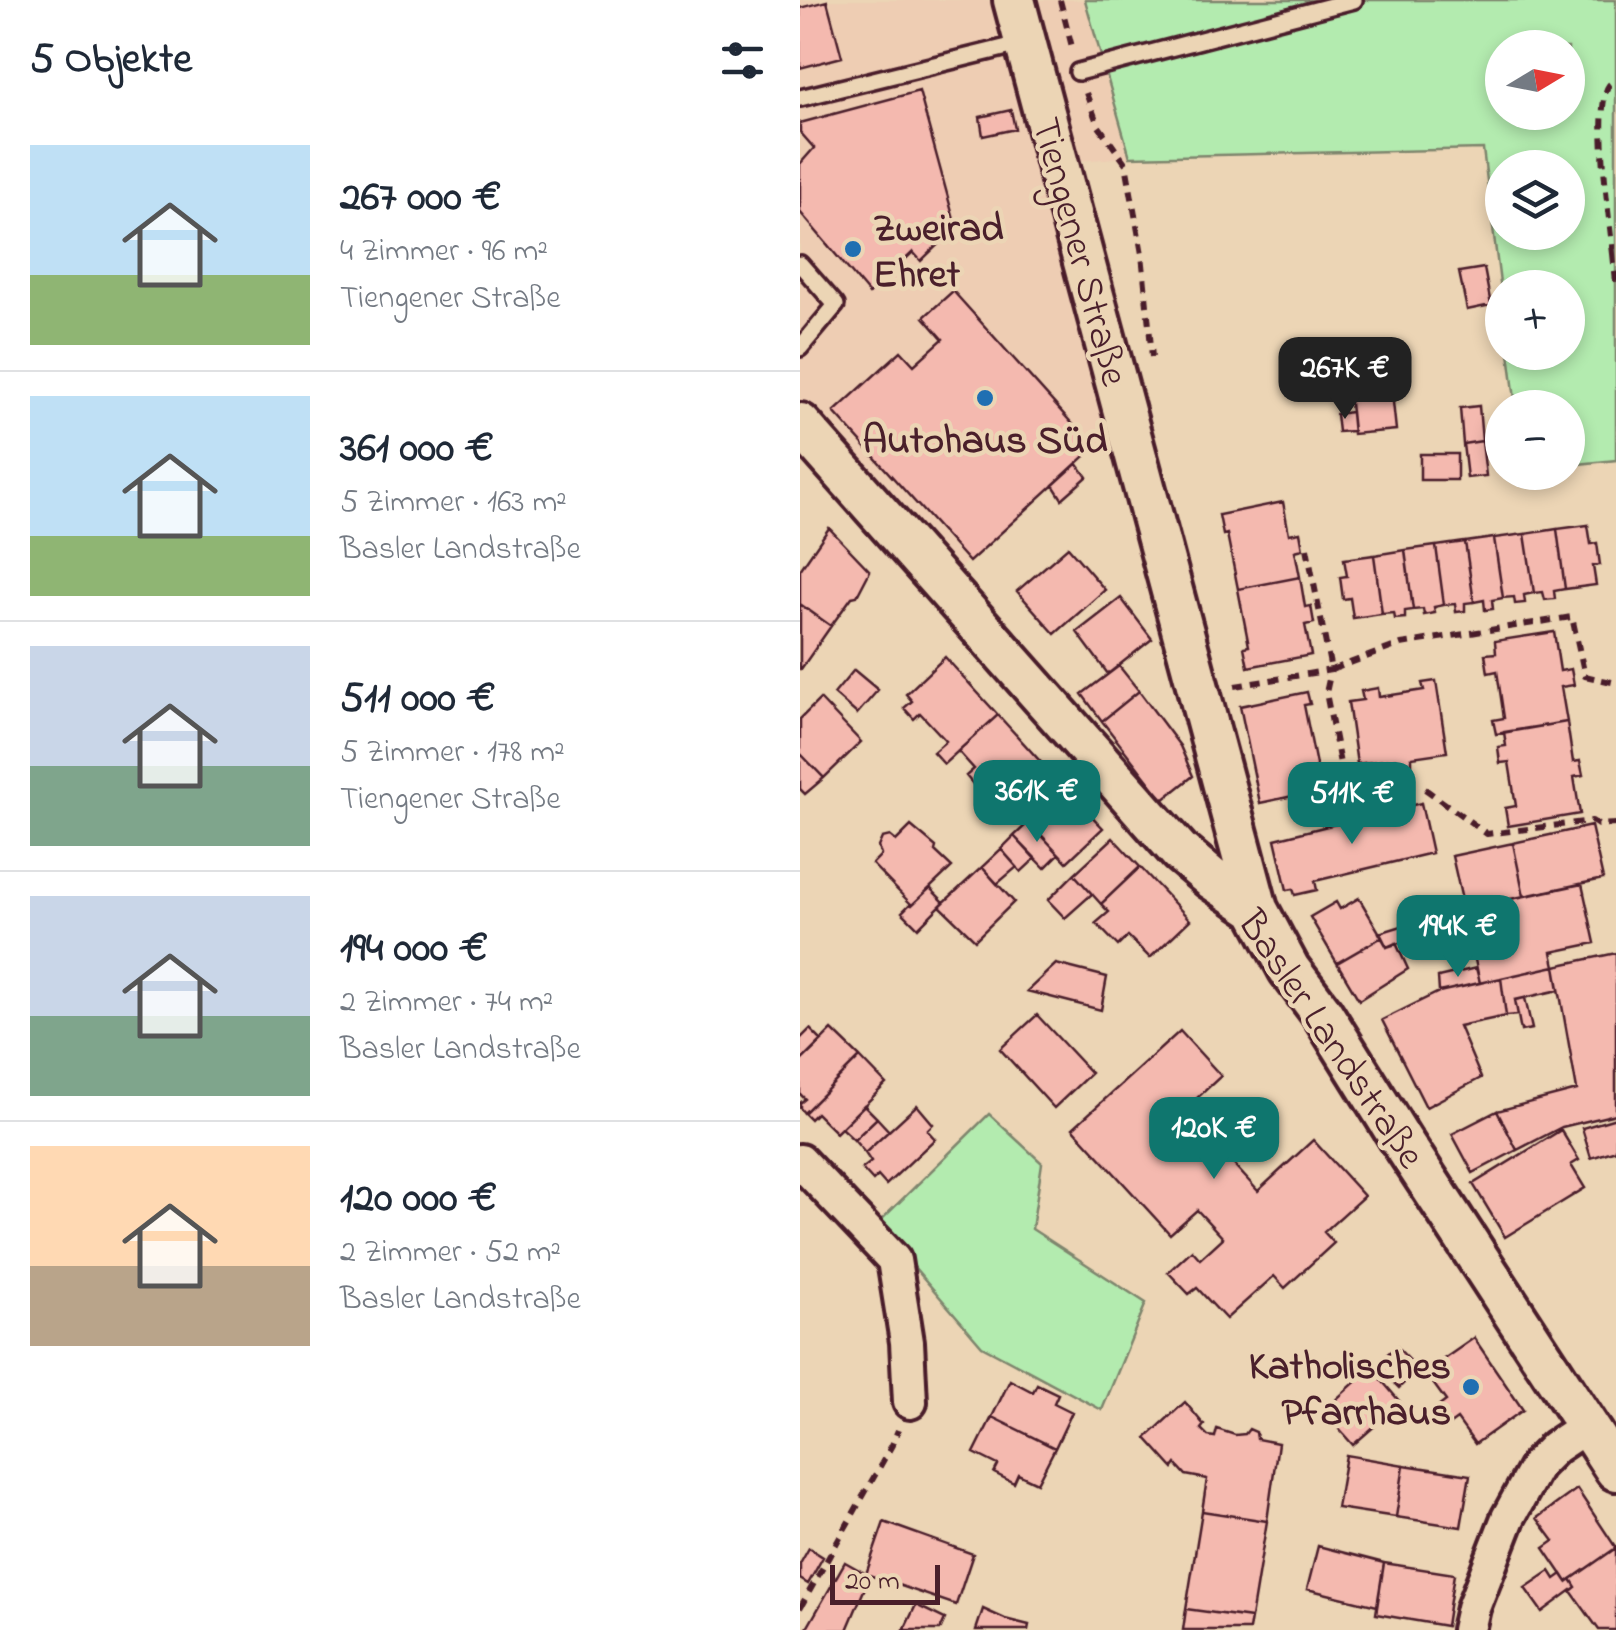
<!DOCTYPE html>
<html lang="de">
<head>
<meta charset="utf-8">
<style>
	body { margin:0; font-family:"Indie Flower",sans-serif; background:#f6f6f7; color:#1f2937; height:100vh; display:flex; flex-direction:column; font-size:38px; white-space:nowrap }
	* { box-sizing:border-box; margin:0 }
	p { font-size:32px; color:#747a83 }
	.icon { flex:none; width:55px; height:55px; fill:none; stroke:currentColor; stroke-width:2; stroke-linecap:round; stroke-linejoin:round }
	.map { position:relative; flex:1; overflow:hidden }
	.drawer { display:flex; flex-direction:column; background:#fff; width:800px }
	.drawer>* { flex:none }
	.needle { width:65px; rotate:80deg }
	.tools { position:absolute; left:685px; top:30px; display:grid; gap:20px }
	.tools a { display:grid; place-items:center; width:100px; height:100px; border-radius:50%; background:#fff; box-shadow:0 5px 15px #0003; font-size:50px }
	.scale { position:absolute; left:30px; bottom:25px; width:110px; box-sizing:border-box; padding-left:10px; border:5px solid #4a1f2b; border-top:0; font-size:28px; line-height:35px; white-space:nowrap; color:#4a1f2b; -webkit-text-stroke:8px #ecd5b5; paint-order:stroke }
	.price { position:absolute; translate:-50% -85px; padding:0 22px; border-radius:20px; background:#0f766e; color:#fff; font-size:32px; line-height:65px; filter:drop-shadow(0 2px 5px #0008) }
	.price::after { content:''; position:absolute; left:50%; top:60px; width:30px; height:22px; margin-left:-15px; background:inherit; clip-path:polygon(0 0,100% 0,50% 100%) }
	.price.on { background:#222; color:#fff }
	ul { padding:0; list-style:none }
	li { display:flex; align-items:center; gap:30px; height:250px; padding:0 30px }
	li+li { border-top:2px solid #e0e1e3 }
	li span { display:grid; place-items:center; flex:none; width:280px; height:200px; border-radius:0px; color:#555 }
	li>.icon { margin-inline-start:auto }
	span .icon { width:120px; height:120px; fill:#fffc; stroke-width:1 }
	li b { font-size:42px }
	h2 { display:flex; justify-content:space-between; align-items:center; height:120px; padding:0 30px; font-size:42px }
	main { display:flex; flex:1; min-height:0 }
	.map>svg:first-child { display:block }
	.built { fill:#eecdb3 }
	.green { fill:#b3ebaf; stroke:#7e856d; stroke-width:2.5; fill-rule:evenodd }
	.building { fill:#f4b9af; stroke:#4a1f2b; stroke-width:2.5 }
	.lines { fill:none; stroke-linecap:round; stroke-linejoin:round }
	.service-casing { stroke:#4a1f2b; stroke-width:22 }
	.minor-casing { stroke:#4a1f2b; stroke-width:40 }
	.tertiary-casing { stroke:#4a1f2b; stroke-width:48 }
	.path { stroke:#4a1f2b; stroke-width:6; stroke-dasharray:10 8; stroke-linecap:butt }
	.service { stroke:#ecd5b5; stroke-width:15 }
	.minor { stroke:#ecd5b5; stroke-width:32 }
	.tertiary { stroke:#ecd5b5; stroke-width:40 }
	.poi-dot { fill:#1f6fb2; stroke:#ecd5b5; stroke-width:4 }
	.labels { text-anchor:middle; stroke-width:9; stroke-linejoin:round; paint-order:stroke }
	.poi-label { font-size:40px; font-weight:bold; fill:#4a1f2b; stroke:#ecd5b5; text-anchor:start }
	.street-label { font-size:40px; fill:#4a1f2b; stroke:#ecd5b5 }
</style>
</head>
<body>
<main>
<section class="drawer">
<h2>5 Objekte<svg class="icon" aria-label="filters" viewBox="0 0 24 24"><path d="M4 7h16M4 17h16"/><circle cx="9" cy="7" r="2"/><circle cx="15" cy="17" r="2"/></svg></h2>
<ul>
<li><span style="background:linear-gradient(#bfe0f5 65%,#8fb573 0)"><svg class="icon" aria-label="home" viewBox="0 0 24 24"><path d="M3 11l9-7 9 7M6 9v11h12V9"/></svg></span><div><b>267 000 €</b><p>4 Zimmer · 96 m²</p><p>Tiengener Straße</p></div></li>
<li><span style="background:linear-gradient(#bfe0f5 70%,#8fb573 0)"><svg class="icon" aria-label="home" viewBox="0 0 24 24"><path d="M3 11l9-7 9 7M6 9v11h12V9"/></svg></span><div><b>361 000 €</b><p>5 Zimmer · 163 m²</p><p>Basler Landstraße</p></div></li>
<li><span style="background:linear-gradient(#c9d6e8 60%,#7fa58c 0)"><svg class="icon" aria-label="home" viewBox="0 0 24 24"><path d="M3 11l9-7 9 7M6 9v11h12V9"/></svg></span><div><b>511 000 €</b><p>5 Zimmer · 178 m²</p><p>Tiengener Straße</p></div></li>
<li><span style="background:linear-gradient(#c9d6e8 60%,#7fa58c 0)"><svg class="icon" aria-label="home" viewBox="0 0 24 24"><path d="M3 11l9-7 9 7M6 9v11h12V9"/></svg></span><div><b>194 000 €</b><p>2 Zimmer · 74 m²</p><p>Basler Landstraße</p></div></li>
<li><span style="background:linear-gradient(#ffd9b3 60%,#b9a48a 0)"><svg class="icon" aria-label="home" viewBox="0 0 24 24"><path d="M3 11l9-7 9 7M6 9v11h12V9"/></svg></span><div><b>120 000 €</b><p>2 Zimmer · 52 m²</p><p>Basler Landstraße</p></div></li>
</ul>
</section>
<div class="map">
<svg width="816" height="1630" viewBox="0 0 816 1630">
	<rect width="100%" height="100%" fill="#ecd5b5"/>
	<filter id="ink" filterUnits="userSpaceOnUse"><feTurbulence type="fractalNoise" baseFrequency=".01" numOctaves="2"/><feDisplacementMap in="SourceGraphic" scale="20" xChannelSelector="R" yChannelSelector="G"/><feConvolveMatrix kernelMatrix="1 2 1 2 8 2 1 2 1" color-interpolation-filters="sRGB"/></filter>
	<g filter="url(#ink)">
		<path class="built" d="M0 0H285L330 157 238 164 312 433 154 573 0 399Z"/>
		<path class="green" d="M285 0H816V460L768 465V408L716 407 709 353 768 352V288H702V299L683 149 330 157ZM702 48H768V112H702ZM702 168H768V232H702Z
			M189 1114 242 1163 232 1229 346 1303 302 1410 182 1346 77 1224Z"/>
		<path class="building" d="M27 1 42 57 0 68V8Z
			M119 91 156 227 121 261 113 252 69 294 0 212V164L14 148 0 132V123Z
			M211 110 215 129 183 136 180 117Z
			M684 268 691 305 667 310 659 272Z
			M153 291 294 448 169 562 34 412 101 351 114 365 143 339 124 317Z
			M587 346 596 430 553 434 545 351Z
			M679 406 682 441 663 444 660 408Z
			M551 412 553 431 538 432 536 414Z
			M682 441 686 476 667 478 663 444Z
			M620 454H657V480H620Z
			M277 463 287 477 262 499 253 485Z
			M483 502 489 534 500 532 503 549 495 551 500 577 438 589 427 534 423 535 419 515Z
			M788 525 791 544 797 543 800 565 793 566 796 585 765 589 757 529Z
			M29 528 70 571 57 596 52 597 31 626 0 604V570Z
			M757 529 765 589 754 591 755 599 745 600 743 592 734 593 725 534Z
			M725 534 734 593 724 595 725 603 715 604 714 597 703 598 694 538Z
			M694 538 703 598 692 600 693 609 685 610 684 600 674 602 665 542Z
			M665 542 674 602 665 603V611L656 612 655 604 644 605 636 546Z
			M636 546 644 605 634 607 635 613 624 615 623 609 613 610 605 550Z
			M268 547 305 590 255 634 217 591Z
			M605 550 613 610 605 611V618L595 619 594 613 582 614 574 555Z
			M574 555 582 614 553 618 550 598 543 599 540 577 547 576 544 559Z
			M500 577 505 607 511 606 514 623 505 625 511 655 448 667 444 647 449 646 438 589Z
			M321 598 352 639 308 674 277 632Z
			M0 604 31 626 1 669H0Z
			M754 632 760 671 771 669 774 685 761 687 767 722 696 734 693 720 704 718 697 671 688 673 685 654 696 653 695 641Z
			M145 657 198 715 144 764 133 752 146 741 120 713 114 719 104 708 112 701 106 694Z
			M319 666 339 691 302 721 282 694Z
			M54 670 78 690 57 714 34 694Z
			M636 681 647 752 612 757V764L597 766 595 759 557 764 548 702 563 700 561 691 578 688 579 697 624 690 622 683Z
			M339 691 380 746 393 776 363 800 302 721Z
			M507 692 510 704 504 705 521 790 460 803 440 706Z
			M20 699 61 742 24 778 0 753V719Z
			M198 715 248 770 206 808 183 783 177 789 166 776 174 769 158 751Z
			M767 722 773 762 780 761 783 775 774 777 780 814 708 826 705 808 716 806 709 762 700 763 698 747 706 746 704 732Z
			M0 753 24 778 5 794 0 789Z
			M265 788 303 828 267 862 229 822Z
			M621 803 632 853 515 881 517 890 495 895 493 889 487 890 475 839Z
			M229 822 259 854 245 868 214 836Z
			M111 826 136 847 135 851 152 867 112 905 72 864 81 855 78 847 82 838 90 836 96 841Z
			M791 826 803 879 724 896 713 843Z
			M214 836 235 859 221 872 201 849Z
			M313 838 340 867 301 904 274 874Z
			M713 843 724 896 664 909 652 856Z
			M201 849 217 867 197 884 182 867Z
			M182 867 214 902 175 940 140 906Z
			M340 867 390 920 350 958 328 936 318 946 296 923 309 912 301 904Z
			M274 874 292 894 265 918 248 900Z
			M782 884 795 943 752 952 755 966 680 983 664 909Z
			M130 888 144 902 118 928 102 912 110 904 112 905Z
			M559 898 582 937 537 963 510 917 536 902 540 909Z
			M634 916 640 930 587 947 579 933Z
			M582 937 587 947 596 943 608 969 559 1000 537 963Z
			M816 953V1114L762 1127 717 1150 697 1111 777 1090 755 966Z
			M256 964 307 977 301 1010 227 991Z
			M755 966 759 990 715 1000 718 1015 706 1016 701 978Z
			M676 968 680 983 639 992 638 977Z
			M701 978 706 1016 659 1026 681 1078 626 1107 582 1020 639 992Z
			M725 998 732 1029 721 1031 715 1000Z
			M237 1015 291 1073 254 1108 200 1049Z
			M10 1029 22 1041 0 1062V1039Z
			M32 1030 60 1057 4 1113 0 1108V1103L5 1099 0 1094V1062Z
			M380 1031 421 1076 384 1110 458 1191 513 1140 564 1196 524 1232 534 1243 485 1288 474 1276 426 1319 397 1288 389 1294 368 1272 392 1250 400 1259 423 1238 397 1210 370 1234 273 1128Z
			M60 1057 86 1084 36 1133 16 1113 10 1119 4 1113Z
			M64 1105 77 1118 54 1140 41 1128Z
			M117 1105 133 1124 127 1130 135 1139 86 1185 78 1176 73 1181 62 1169 71 1162 65 1153Z
			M697 1111 717 1150 673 1173 652 1134Z
			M77 1118 89 1131 65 1153 54 1140Z
			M816 1118V1150L791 1158 782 1128Z
			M761 1130 779 1160 771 1165 785 1188 705 1237 673 1184Z
			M674 1338 723 1410 675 1444 657 1419 646 1427 634 1410 646 1401 625 1372Z
			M596 1346 618 1369 599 1388 576 1365Z
			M571 1368 601 1403 553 1445 523 1411Z
			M210 1380 233 1392 237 1384 258 1394 254 1403 272 1412 255 1448 192 1417Z
			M385 1402 404 1425 401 1429 408 1436 415 1437 417 1429 435 1435 445 1434 449 1429 456 1432 457 1439 478 1443 467 1521 402 1511 407 1479 386 1475 376 1464 373 1468 346 1438Z
			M192 1417 255 1448 237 1483 218 1474 214 1483 194 1473 198 1465 174 1453Z
			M546 1455 604 1465 596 1517 537 1508Z
			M604 1465 670 1475 661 1527 596 1517Z
			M777 1489 816 1548 767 1582 744 1548 754 1541 737 1518Z
			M402 1511 467 1521 451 1618 386 1609Z
			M84 1522 173 1554 156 1605 66 1574Z
			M518 1546 584 1563 577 1606 507 1589Z
			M9 1548 23 1557 8 1584 0 1579V1564Z
			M816 1548V1630H799L771 1591 776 1587 771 1579Z
			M45 1562 70 1576 47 1630H6Z
			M584 1563 654 1574 646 1626 576 1614Z
			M750 1571 755 1579 762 1574 767 1582 771 1579 776 1587 742 1612 725 1588Z
			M116 1605 145 1619 140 1630H104Z
			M183 1609 205 1619 229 1625 228 1630H176Z
			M386 1609 451 1618 449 1630H383Z"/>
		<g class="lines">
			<defs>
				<path id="service" d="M278 72 554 0
					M0 98 224 43
					M0 264 36 305 0 348"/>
				<path id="minor" d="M0 1161 94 1260 107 1342 110 1402
					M668 1630 673 1608 708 1518 737 1465 755 1447 788 1425"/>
				<path id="tertiary" d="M214 0 457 909
					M0 424 380 852 411 878 457 909 489 969 522 1013 601 1140 816 1470"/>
			</defs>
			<use href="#service" class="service-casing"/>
			<use href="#minor" class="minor-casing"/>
			<use href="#tertiary" class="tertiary-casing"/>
			<path class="path" d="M260 0 272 47
				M286 93 298 125 326 164 342 254 352 357
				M813 254C810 224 793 106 809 85 811 83 814 82 816 81
				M813 254 816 282
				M507 548 531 670 601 644 772 617 785 676 816 683
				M435 686 531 670 526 693 548 804
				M625 789 687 834 792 821 798 825 816 824
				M0 1608 92 1445 98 1430"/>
			<use href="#service" class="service"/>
			<use href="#minor" class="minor"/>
			<use href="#tertiary" class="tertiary"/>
		</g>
	</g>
	<g class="poi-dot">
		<circle cx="53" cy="249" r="10"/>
		<circle cx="185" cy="398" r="10"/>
		<circle cx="671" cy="1387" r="10"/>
	</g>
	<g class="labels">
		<g class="poi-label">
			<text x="73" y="240">Zweirad<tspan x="73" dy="46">Ehret</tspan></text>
			<text x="185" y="452" text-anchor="middle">Autohaus Süd</text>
			<text x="651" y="1378" text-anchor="end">Katholisches<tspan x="651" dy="46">Pfarrhaus</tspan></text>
		</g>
		<g class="street-label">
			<text transform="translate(282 251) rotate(75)" y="14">Tiengener Straße</text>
			<text transform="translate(533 1038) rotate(56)" y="14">Basler Landstraße</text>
		</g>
	</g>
</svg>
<div class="tools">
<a><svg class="needle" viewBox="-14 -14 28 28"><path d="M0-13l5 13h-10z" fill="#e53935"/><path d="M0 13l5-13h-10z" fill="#747a83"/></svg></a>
<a><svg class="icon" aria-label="layers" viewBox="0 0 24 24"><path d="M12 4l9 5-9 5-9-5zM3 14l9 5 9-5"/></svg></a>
<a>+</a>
<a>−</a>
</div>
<div class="scale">20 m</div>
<b class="price on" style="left:545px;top:422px">267K €</b>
<b class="price" style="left:237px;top:845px">361K €</b>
<b class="price" style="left:552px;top:847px">511K €</b>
<b class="price" style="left:658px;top:980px">194K €</b>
<b class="price" style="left:414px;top:1182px">120K €</b>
</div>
</main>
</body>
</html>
